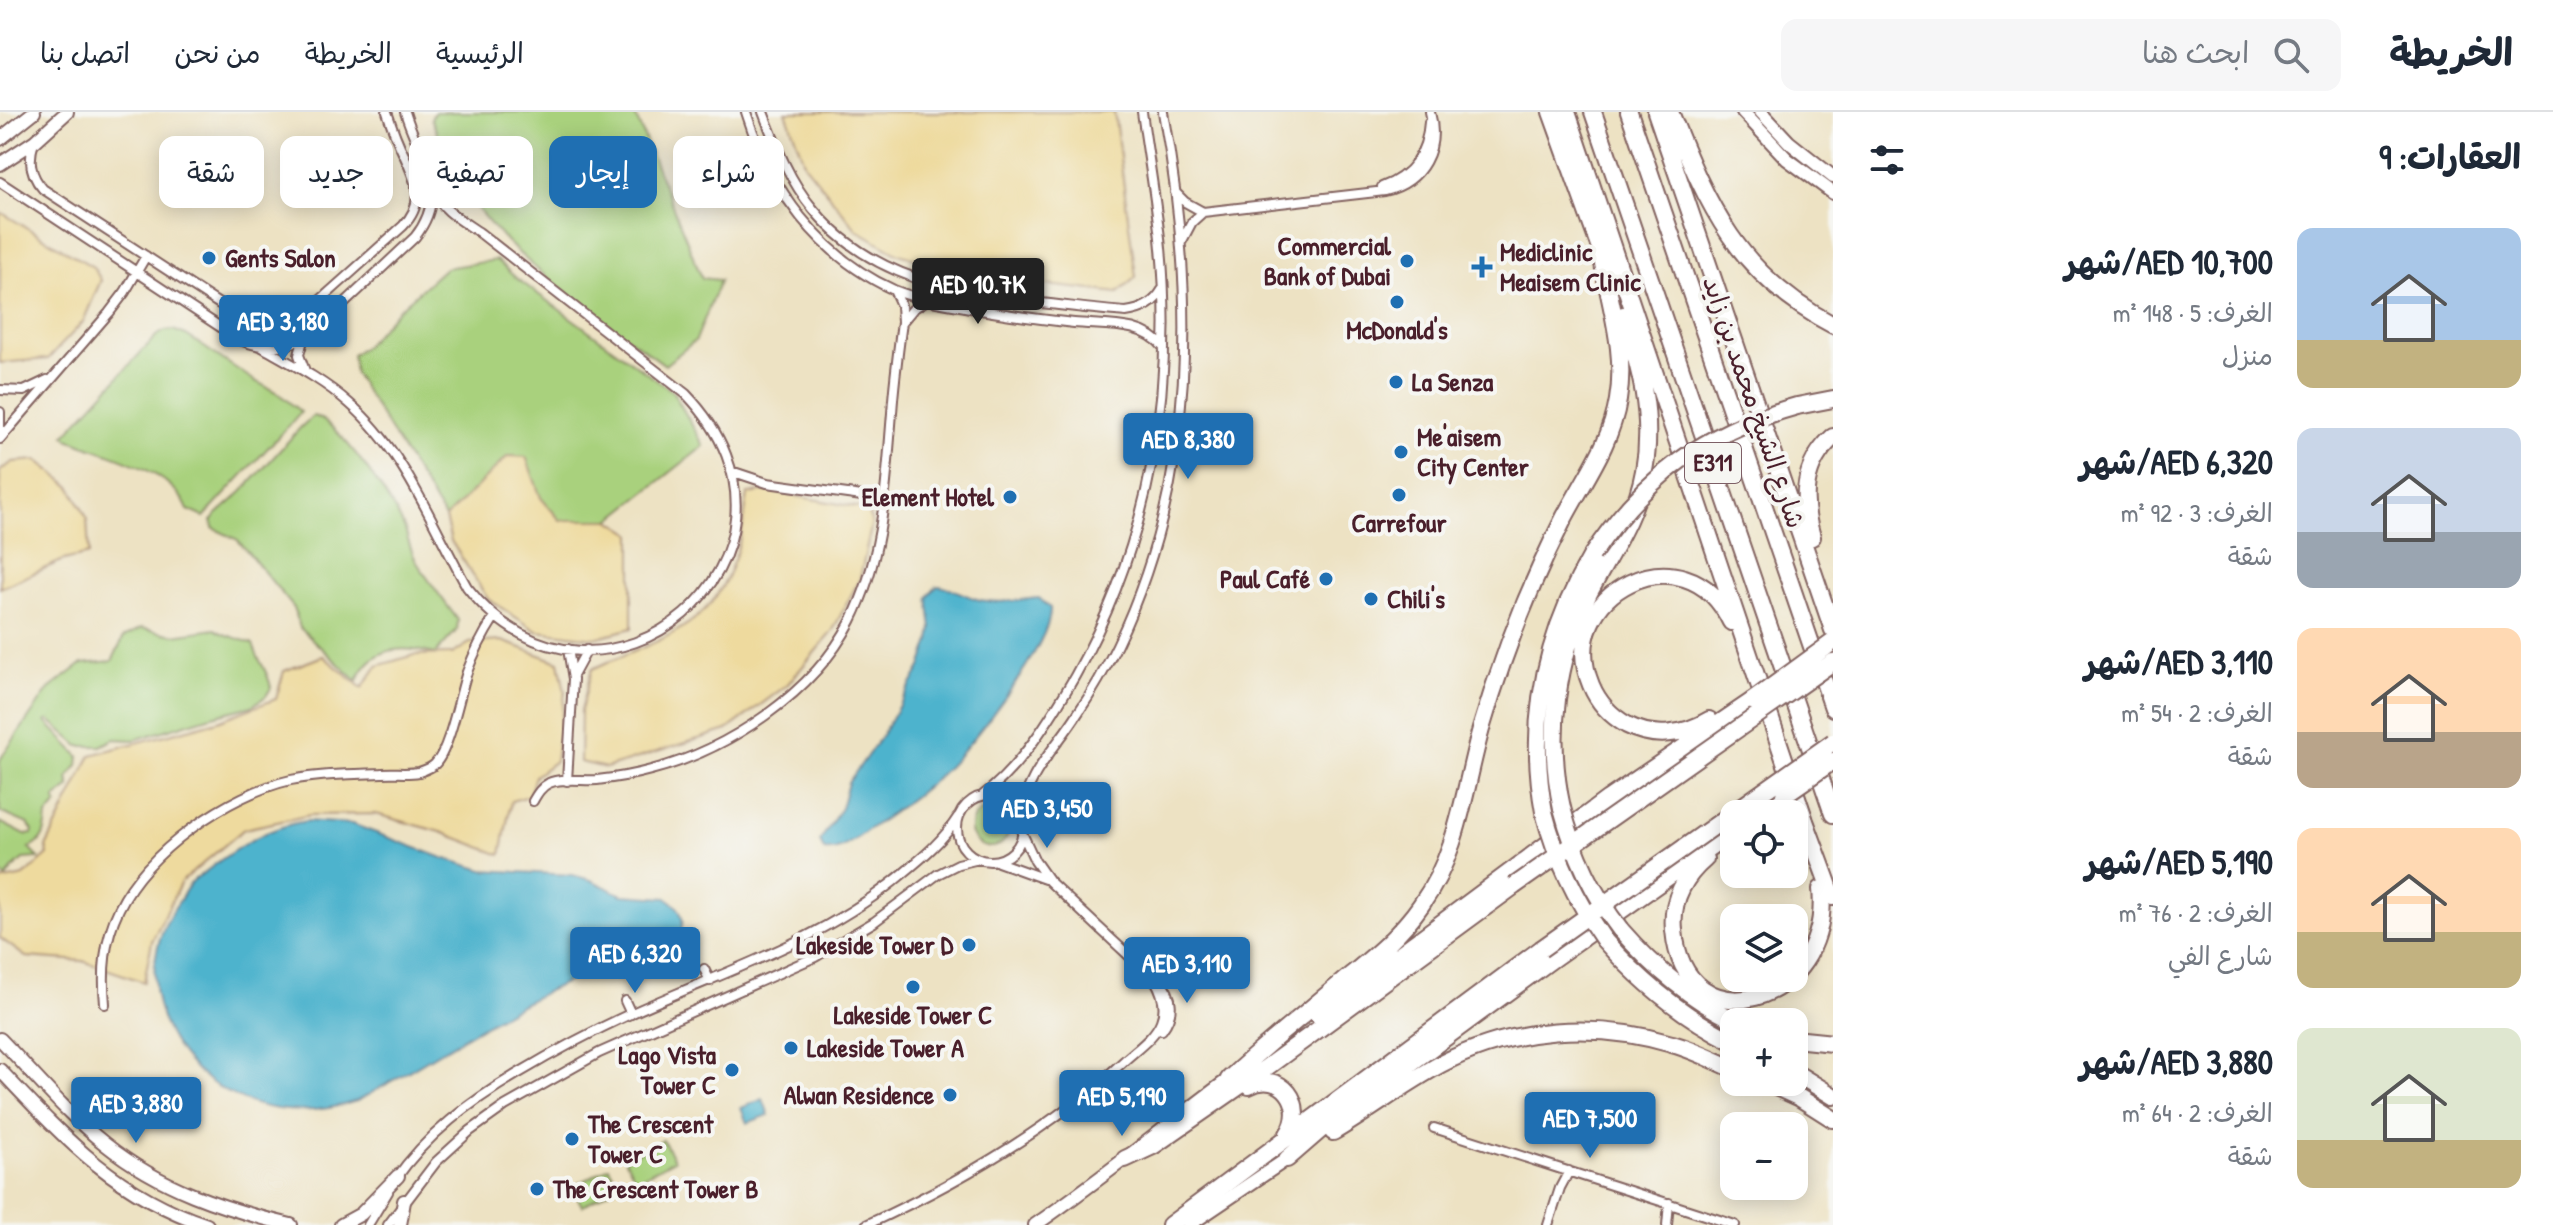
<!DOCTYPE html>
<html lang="ar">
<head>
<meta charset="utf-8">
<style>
	body { margin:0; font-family:"Patrick Hand","Playpen Sans Arabic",sans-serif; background:#f6f6f7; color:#1f2937; direction:rtl; height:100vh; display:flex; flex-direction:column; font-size:30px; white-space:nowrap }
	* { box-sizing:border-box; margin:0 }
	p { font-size:26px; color:#747a83 }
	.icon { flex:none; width:44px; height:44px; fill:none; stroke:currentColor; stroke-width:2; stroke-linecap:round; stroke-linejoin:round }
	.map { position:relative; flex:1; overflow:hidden; direction:ltr }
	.drawer { display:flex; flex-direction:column; background:#fff; width:720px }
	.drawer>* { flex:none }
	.guide { position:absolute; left:24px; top:24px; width:760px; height:72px; direction:rtl; display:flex; gap:16px }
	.buttons { position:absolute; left:1720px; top:688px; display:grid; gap:16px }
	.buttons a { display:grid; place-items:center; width:88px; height:88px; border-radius:16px; background:#fff; box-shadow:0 4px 20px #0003; font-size:40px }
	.price { position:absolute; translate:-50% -68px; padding:0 18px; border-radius:8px; background:#1f6fb2; color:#fff; font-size:26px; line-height:52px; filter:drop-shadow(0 2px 4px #0008) }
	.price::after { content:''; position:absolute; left:50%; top:48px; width:24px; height:18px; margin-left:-12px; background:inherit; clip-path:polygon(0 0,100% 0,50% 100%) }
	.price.active { background:#222; color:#fff }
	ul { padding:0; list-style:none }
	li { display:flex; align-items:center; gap:24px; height:200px; padding:0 32px }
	li span { display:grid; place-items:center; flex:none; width:224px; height:160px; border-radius:16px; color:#555 }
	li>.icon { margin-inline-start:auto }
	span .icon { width:96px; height:96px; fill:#fffc; stroke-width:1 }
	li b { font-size:34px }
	h2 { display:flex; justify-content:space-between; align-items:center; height:96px; padding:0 32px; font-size:34px }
	.pill { padding:0 28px; border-radius:16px; background:#fff; box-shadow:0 4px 20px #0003; font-size:28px; line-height:72px }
	.pill.active { background:#1f6fb2; color:#fff }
	header { display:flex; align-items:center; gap:48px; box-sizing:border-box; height:112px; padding:0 40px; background:#fff; border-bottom:2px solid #e0e1e3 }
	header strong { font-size:38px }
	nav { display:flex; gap:44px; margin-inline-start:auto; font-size:28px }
	.search { width:560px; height:72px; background:#f6f6f7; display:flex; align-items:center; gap:20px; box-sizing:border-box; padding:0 28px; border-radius:16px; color:#747a83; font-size:30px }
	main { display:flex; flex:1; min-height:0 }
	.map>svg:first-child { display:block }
	.green { fill:#a9d17d; stroke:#7a7854; stroke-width:2 }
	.sand { fill:#eeda9e; stroke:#9c7c64; stroke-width:2 }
	.water { fill:#4eb3cd; stroke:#4c697c; stroke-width:2 }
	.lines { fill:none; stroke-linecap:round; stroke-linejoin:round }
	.street-casing { stroke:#836360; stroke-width:12 }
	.secondary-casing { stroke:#836360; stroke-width:16 }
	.highway-casing { stroke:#836360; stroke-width:20 }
	.street { stroke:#fff; stroke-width:8 }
	.secondary { stroke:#fff; stroke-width:12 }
	.highway { stroke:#fff; stroke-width:16 }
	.highway-bridge-casing { stroke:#836360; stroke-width:20; stroke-linecap:butt }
	.highway-bridge { stroke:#fff; stroke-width:16 }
	.poi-dot { fill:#1f6fb2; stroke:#f6f6f2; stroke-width:3 }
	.labels { text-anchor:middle; stroke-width:8; stroke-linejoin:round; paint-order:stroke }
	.shield { fill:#f6f6f2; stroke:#7e6067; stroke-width:2 }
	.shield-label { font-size:24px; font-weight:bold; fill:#4a1f2b }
	.poi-label { font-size:26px; font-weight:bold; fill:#4a1f2b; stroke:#f6f6f2; text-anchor:start }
	.street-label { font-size:26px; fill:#4a1f2b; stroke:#f6f6f2 }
</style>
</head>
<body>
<header>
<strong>الخريطة</strong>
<div class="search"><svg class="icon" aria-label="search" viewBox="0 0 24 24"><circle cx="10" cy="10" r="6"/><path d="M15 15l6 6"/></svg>ابحث هنا</div>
<nav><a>الرئيسية</a><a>الخريطة</a><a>من نحن</a><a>اتصل بنا</a></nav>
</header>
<main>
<section class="drawer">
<h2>العقارات: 9<svg class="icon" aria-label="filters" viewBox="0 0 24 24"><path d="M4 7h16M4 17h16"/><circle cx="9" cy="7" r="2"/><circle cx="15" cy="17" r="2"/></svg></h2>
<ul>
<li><span style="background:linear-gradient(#a9c7e8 70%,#c2b280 0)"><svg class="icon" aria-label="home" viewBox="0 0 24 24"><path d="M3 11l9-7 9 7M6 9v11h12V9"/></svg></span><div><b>AED 10,700/شهر</b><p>الغرف: 5 · 148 m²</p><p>منزل</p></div></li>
<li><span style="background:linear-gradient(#c9d6e8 65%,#9aa5b1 0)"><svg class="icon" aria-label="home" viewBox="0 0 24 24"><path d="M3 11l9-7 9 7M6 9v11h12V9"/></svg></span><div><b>AED 6,320/شهر</b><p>الغرف: 3 · 92 m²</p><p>شقة</p></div></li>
<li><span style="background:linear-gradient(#ffd9b3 65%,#b9a48a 0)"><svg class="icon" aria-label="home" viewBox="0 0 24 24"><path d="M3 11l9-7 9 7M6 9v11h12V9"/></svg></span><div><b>AED 3,110/شهر</b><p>الغرف: 2 · 54 m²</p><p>شقة</p></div></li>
<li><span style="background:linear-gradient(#ffd9b3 65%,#c2b280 0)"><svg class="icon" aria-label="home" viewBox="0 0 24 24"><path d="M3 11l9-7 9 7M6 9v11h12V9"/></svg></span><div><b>AED 5,190/شهر</b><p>الغرف: 2 · 76 m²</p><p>شارع الفي</p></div></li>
<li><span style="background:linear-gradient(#dfe7d0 70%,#c2b280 0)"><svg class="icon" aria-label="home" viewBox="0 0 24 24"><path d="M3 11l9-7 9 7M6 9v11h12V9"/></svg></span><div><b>AED 3,880/شهر</b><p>الغرف: 2 · 64 m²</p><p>شقة</p></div></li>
</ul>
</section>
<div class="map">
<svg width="1833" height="1113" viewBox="0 0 1833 1113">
	<rect width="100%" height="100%" fill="#f6f6f2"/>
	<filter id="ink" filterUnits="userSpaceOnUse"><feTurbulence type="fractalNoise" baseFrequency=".0125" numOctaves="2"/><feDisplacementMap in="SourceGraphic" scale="16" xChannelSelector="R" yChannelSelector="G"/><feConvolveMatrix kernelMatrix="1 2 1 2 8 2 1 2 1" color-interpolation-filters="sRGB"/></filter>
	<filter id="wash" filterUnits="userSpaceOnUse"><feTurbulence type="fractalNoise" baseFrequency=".006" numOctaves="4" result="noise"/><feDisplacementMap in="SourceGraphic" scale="32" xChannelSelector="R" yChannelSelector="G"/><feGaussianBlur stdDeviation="1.8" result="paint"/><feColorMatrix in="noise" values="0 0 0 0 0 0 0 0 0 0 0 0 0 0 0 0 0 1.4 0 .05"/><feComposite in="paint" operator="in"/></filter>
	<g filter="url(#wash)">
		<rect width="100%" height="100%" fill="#ede2c3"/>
		<path class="green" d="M435 0H634L702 166 720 168 696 228 665 253C594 200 504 145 458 69 446 50 440 26 431 6Z
			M496 148 516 166 673 280 704 334 610 408H560L541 386 526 345 508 344 445 406 355 262 352 243 364 235 396 200 445 156Z
			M173 218 186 223 255 269 278 281 301 300 204 405 188 398C172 356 105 343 68 327L65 323 156 224 165 219Z
			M313 304C337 307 396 394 405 418 409 430 411 441 418 452 430 471 445 490 458 508L457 518 435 542C401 533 372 534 357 569L300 516 294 496 238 428 213 416 212 409 216 403 242 380 301 315Z
			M141 516 174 523 215 517C226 525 240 526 253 532 258 550 268 558 271 576L266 584 252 594 208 605 134 628 114 627 101 634H79L49 608 46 610 79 644 78 653 68 666 70 675 55 687 57 692 47 704C46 717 44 732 29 736L39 746 23 747 13 756 6 766 0 760V710L25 723 32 722 33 719 28 712 0 700V648L3 643 49 577 82 552 112 549 124 525Z
			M971 716a19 19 0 1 1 38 0a19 19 0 1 1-38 0Z
			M663 1028 674 1048 636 1068 625 1047Z
			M609 1055 619 1074 582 1094 572 1075Z"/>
		<path class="sand" d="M786 0H1114L1136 165 1118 181 986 166 899 142 857 118 805 53Z
			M2 101 93 155 101 168 83 210 48 247 0 251V102Z
			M508 344 526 345 541 386 560 408H610L632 422V516L595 526 537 519 488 487 451 429 445 406Z
			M37 348 70 374 87 406 89 442 64 448 0 476V359L13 350Z
			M767 379 868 397 872 411 860 466 832 520 787 573 727 618 606 656 580 650 581 598 592 557C626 542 668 529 697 505 733 475 742 426 748 382Z
			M502 529 559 550 565 580 555 649 535 664 529 684 511 689 501 743 441 720 376 702 310 703 244 717 181 770 152 829 144 870 83 849 26 845 0 826V769L24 764 48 743 46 735 91 643 218 609 276 587 284 559 323 544 362 576 377 554 414 543 452 542 470 531Z"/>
		<path class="water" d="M937 474C951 474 966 485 980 488 1001 492 1018 488 1039 486L1050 496C1053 531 971 633 945 658 923 679 897 698 872 715 859 724 841 741 824 738L820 729 841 696 848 671 882 623 921 555 930 529 932 516 928 485Z
			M306 709 352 712 443 746 483 758 572 763 591 768 622 783 667 786C682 795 688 812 676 826 661 842 623 848 603 855 516 887 437 945 357 989 332 997 304 1001 278 997 178 983 117 874 180 788 184 781 188 773 194 768 198 764 204 761 209 757 240 733 266 716 306 709Z
			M763 987 769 1003 747 1011 741 996Z"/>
	</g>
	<g filter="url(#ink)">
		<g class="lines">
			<defs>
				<path id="street" d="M746 0C770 77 819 144 894 178 916 187 941 191 965 195 1001 202 1037 207 1074 211 1105 214 1143 209 1164 236
					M763 0C776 34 790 70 814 98 871 167 956 181 1040 191 1069 194 1097 198 1126 200 1142 198 1154 192 1162 178
					M34 30C28 48 30 63 43 77L250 212C266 220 281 219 297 209L403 114C426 90 416 69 404 43 397 29 392 15 387 0
					M0 70 240 228C269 240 294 236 318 216L415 125C451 79 419 46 405 0
					M1382 75C1412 64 1427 42 1429 10
					M1175 80 1185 90 1203 100
					M1182 129 1192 110 1203 100 1385 79C1423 70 1440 36 1430 0
					M903 209 913 197 927 188
					M303 228 299 243 305 259
					M262 235C292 252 323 268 349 291 405 339 432 413 467 475 599 644 840 442 686 282L480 121C461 108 443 99 432 78
					M0 278 24 279 47 268
					M0 300V324
					M0 327 109 201 125 180 146 144
					M731 359 767 371 884 387
					M574 562 587 538
					M567 669 573 567 568 537
					M983 683C1020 656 1052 604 1075 564 1150 430 1176 278 1160 126 1155 84 1148 42 1142 0
					M957 716a33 33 0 1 1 66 0a33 33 0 1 1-66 0Z
					M533 689C537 682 541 675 549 671 562 665 582 669 597 668 615 666 633 663 651 658 728 638 814 581 851 509 884 444 886 371 892 301 894 270 898 240 902 210L901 193 894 178
					M1021 706C1024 664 1057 635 1078 601 1093 579 1106 556 1117 533 1198 364 1196 180 1163 0
					M998 750 1045 767
					M704 857 710 869
					M1160 869C1174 884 1174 902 1162 918
					M625 889 631 902
					M105 892C102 859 104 828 119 797 147 739 229 682 291 668 320 662 353 662 382 661 394 660 407 662 419 660 425 658 431 656 435 652 449 639 460 581 467 560 474 541 483 523 494 506
					M1434 1016 1735 1113
					M395 1068C427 1022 470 990 517 962 554 940 591 920 630 902 722 860 813 833 894 769 918 749 941 732 958 705
					M368 1113 388 1080
					M388 1113 436 1050 470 1019 505 994 599 941 815 845 874 810 938 762 958 752 979 747
					M866 1113C958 1071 1049 1018 1124 949 1137 937 1155 925 1161 909 1167 894 1162 880 1155 868L1049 769 1035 749 1022 721
					M1548 1113 1560 1076 1569 1059
					M1667 1113 1669 1091"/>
				<path id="secondary" d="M1743 0 1787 47 1833 81
					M1761 0 1789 30 1833 65
					M0 27 34 0
					M0 52 35 29 67 0
					M0 927C34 962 67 1002 105 1032 160 1076 223 1097 291 1113
					M0 958C65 1027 115 1082 207 1113
					M341 1113 361 1102 398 1064
					M400 1113 404 1089
					M1035 1113C1102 1067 1164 1015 1229 967
					M1189 1113 1287 1047"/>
				<path id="highway" d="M1551 0 1604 147
					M1567 0 1805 709 1833 785
					M1593 0 1833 702
					M1629 0 1833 596
					M1656 0 1833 518
					M1670 0C1708 95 1738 163 1833 213
					M1797 294 1833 287
					M1812 425C1801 388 1802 353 1833 325
					M1709 608C1684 623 1654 627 1627 613 1611 604 1598 590 1591 573 1553 482 1686 413 1731 510
					M1562 696C1546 623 1556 548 1589 481 1610 441 1636 404 1644 359 1654 304 1640 255 1623 203
					M1544 700C1527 608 1546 522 1592 443
					M1757 702 1784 683
					M1705 747C1684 765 1671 789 1674 818 1684 934 1833 894 1821 777
					M1620 817C1654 856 1691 888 1738 910
					M1604 828C1641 870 1683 905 1734 930
					M1318 903 1608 687 1752 589
					M1794 927 1833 931
					M1794 960 1833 984
					M1229 967C1264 934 1302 904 1339 873 1369 848 1399 825 1421 793 1459 740 1464 677 1481 617 1502 545 1529 475 1563 408 1583 369 1611 333 1618 288 1627 237 1608 189 1601 139
					M1765 970 1800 986 1833 1007
					M1249 974C1281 957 1308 993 1288 1022
					M1333 1020C1370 998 1404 972 1441 952 1512 915 1596 909 1672 932 1694 938 1714 948 1734 957
					M1125 1047 1153 1034 1267 955 1514 774
					M1287 1047 1325 1014 1551 848 1734 718
					M1170 1113 1541 837"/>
			</defs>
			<use href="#street" class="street-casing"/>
			<use href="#secondary" class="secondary-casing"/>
			<use href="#highway" class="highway-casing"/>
			<use href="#street" class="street"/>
			<use href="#secondary" class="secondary"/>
			<use href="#highway" class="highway"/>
			<defs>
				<path id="highway-bridge" d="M1592 443C1644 365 1706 319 1797 294
					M1752 589 1833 530
					M1784 683 1833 649
					M1562 696C1574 741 1592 781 1620 817
					M1544 700C1556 747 1576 788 1604 828
					M1514 774 1833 550
					M1541 837 1833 630"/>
			</defs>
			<use href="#highway-bridge" class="highway-bridge-casing"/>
			<use href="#highway-bridge" class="highway-bridge"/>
		</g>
	</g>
	<g class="poi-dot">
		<circle cx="209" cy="146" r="8"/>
		<circle cx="1407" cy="149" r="8"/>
		<path d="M1478 143h8v8h8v8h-8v8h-8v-8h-8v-8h8z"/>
		<circle cx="1397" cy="190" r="8"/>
		<circle cx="1396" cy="270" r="8"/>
		<circle cx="1401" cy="340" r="8"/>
		<circle cx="1399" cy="383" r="8"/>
		<circle cx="1010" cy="385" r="8"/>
		<circle cx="1326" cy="467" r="8"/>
		<circle cx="1371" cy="487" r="8"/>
		<circle cx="969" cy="833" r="8"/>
		<circle cx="913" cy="875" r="8"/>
		<circle cx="791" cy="936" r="8"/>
		<circle cx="732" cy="958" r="8"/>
		<circle cx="950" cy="983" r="8"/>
		<circle cx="572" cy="1027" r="8"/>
		<circle cx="537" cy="1077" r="8"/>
	</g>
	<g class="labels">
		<rect class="shield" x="1685" y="331" width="56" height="40" rx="6"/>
		<g class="shield-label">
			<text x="1713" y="359">E311</text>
		</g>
		<g class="poi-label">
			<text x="1391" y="143" text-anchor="end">Commercial<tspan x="1391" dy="30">Bank of Dubai</tspan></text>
			<text x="1500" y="149">Mediclinic<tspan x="1500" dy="30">Meaisem Clinic</tspan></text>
			<text x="225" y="155">Gents Salon</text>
			<text x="1397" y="227" text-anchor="middle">McDonald's</text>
			<text x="1412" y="279">La Senza</text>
			<text x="1417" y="334">Me'aisem<tspan x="1417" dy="30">City Center</tspan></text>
			<text x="994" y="394" text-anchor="end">Element Hotel</text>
			<text x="1399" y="420" text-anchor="middle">Carrefour</text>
			<text x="1310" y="476" text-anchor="end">Paul Café</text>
			<text x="1387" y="496">Chili's</text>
			<text x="953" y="842" text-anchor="end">Lakeside Tower D</text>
			<text x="913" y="912" text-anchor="middle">Lakeside Tower C</text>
			<text x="807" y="945">Lakeside Tower A</text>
			<text x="716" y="952" text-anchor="end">Lago Vista<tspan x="716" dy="30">Tower C</tspan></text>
			<text x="934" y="992" text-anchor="end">Alwan Residence</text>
			<text x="588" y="1021">The Crescent<tspan x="588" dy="30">Tower C</tspan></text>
			<text x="553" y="1086">The Crescent Tower B</text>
		</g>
		<g class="street-label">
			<text transform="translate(1754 290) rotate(71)" y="9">شارع الشيخ محمد بن زايد</text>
		</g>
	</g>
</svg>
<div class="buttons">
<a><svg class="icon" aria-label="locate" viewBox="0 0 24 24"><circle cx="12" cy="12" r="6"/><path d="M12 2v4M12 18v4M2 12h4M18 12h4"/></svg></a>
<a><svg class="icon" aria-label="layers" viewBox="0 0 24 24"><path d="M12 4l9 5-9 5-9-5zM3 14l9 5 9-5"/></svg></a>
<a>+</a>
<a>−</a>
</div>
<b class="price active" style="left:978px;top:214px">AED 10.7K</b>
<b class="price" style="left:283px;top:251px">AED 3,180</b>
<b class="price" style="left:1188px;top:369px">AED 8,380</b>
<b class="price" style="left:1047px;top:738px">AED 3,450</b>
<b class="price" style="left:635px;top:883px">AED 6,320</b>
<b class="price" style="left:1187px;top:893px">AED 3,110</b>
<b class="price" style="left:1122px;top:1026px">AED 5,190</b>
<b class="price" style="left:136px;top:1033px">AED 3,880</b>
<b class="price" style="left:1590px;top:1048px">AED 7,500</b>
<div class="guide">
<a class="pill">شراء</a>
<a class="pill active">إيجار</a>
<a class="pill">تصفية</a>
<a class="pill">جديد</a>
<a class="pill">شقة</a>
</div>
</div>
</main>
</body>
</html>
